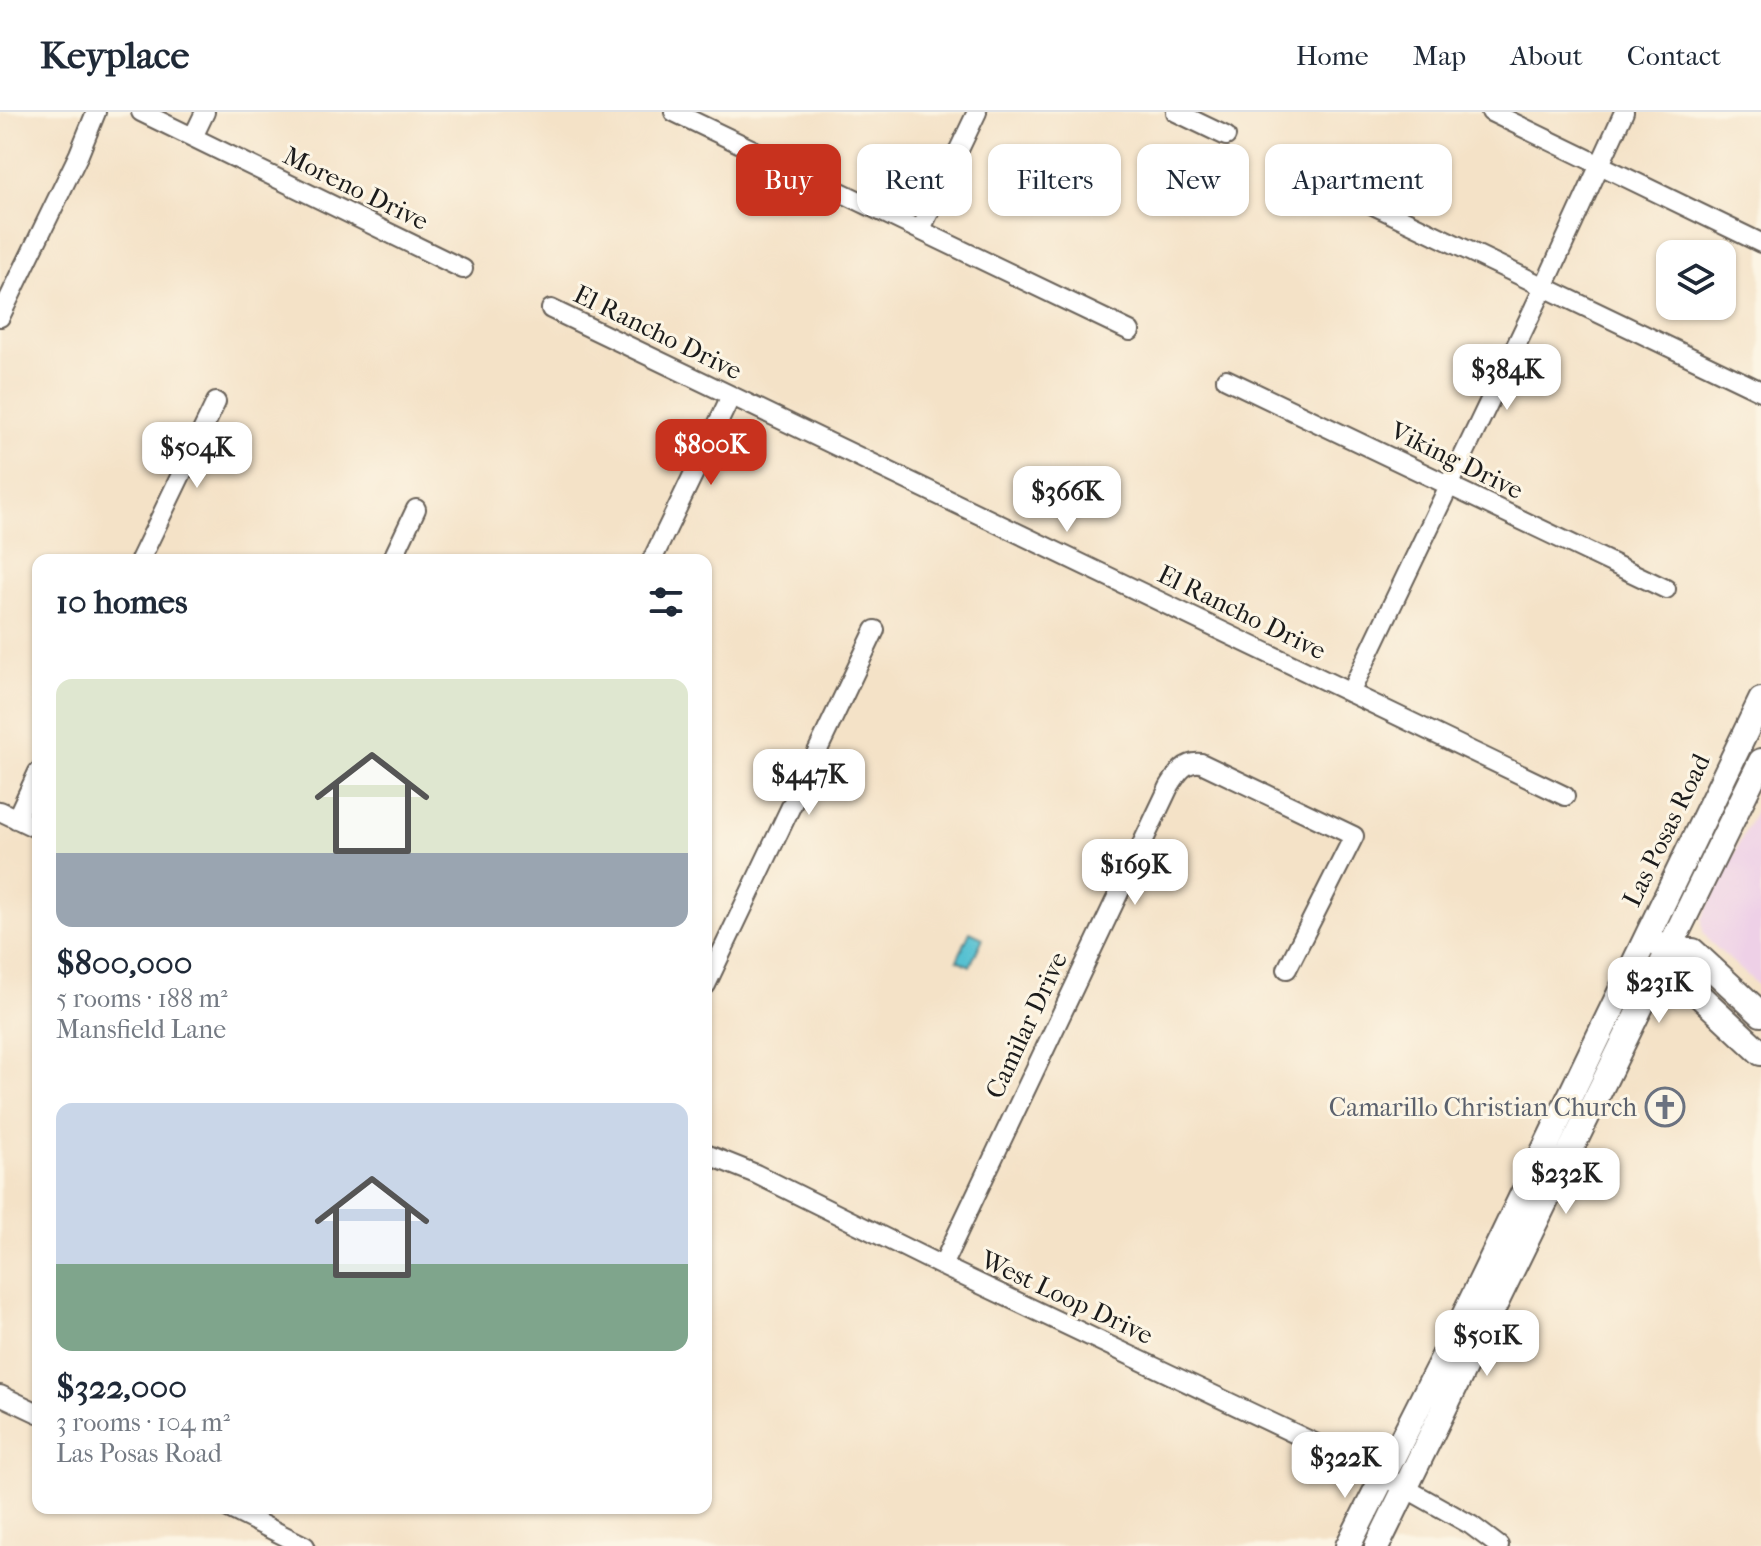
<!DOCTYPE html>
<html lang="en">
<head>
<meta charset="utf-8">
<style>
	body { margin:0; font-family:"IM FELL French Canon",serif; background:#f6f6f7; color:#1f2937; height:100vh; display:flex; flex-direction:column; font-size:30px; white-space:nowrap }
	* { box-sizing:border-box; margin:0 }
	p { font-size:26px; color:#747a83 }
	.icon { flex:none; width:44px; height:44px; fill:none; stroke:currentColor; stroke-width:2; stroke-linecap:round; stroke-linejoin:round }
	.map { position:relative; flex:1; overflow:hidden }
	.panel { position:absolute; left:32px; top:442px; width:680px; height:960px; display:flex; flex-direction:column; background:#fff; border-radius:16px; box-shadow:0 2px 6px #0004 }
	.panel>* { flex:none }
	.top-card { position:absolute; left:736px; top:32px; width:760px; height:72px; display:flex; gap:16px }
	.controls { position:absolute; left:1656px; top:128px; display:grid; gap:16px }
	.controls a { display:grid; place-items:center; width:80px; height:80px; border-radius:16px; background:#fff; box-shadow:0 2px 6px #0004; font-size:40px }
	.price { position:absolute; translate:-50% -68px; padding:0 18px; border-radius:16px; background:#fff; color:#222; font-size:26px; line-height:52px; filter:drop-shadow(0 2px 4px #0008) }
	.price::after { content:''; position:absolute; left:50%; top:48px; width:24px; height:18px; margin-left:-12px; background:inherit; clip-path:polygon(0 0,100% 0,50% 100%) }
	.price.active { background:#c8321e; color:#fff }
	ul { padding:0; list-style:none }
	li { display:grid; align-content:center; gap:16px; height:424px; padding:0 24px }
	li span { display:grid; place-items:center; height:248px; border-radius:16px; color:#555 }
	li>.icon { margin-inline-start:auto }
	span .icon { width:144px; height:144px; fill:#fffc; stroke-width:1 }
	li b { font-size:34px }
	h2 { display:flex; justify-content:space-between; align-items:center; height:96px; padding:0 24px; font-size:34px }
	.tag { padding:0 28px; border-radius:16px; background:#fff; box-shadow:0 2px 6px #0004; font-size:28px; line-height:72px }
	.tag.active { background:#c8321e; color:#fff }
	header { display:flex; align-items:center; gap:48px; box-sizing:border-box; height:112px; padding:0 40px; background:#fff; border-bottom:2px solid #e0e1e3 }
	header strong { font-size:38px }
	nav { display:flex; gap:44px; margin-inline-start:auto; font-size:28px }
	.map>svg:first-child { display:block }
	.built { fill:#eed0e7 }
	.water { fill:#56c1d2; stroke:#396e77; stroke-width:2 }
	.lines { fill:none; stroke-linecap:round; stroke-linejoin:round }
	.minor-casing { stroke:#686158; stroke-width:22 }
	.secondary-casing { stroke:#686158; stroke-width:28 }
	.minor { stroke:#fff; stroke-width:18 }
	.secondary { stroke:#fff; stroke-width:24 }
	.labels { text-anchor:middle; stroke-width:6; stroke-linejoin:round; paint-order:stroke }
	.street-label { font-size:26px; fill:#1c1c1c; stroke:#fcf5e5 }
	.worship-label { font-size:26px; fill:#5b616d; stroke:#fcf5e5; text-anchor:end }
</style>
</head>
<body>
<header>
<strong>Keyplace</strong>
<nav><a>Home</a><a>Map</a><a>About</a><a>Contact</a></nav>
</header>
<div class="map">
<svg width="1761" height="1434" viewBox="0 0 1761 1434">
	<rect width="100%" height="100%" fill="#fcf5e5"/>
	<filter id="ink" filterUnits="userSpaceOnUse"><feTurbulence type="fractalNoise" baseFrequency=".0125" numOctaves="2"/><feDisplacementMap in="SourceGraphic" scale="16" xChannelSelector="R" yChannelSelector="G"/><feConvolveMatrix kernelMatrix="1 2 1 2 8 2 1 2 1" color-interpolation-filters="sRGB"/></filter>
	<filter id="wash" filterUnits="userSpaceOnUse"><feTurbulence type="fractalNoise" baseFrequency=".006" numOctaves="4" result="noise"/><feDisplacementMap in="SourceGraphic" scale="32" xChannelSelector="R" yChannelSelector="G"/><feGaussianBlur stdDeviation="1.8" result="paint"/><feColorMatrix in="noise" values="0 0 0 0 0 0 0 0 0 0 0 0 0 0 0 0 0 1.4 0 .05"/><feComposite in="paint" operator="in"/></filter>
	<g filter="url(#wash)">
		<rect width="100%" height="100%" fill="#f4e2c7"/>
		<path class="built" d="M1761 687V876L1709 829 1703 819 1702 807Z"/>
		<path class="water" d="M970 820 983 826 970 854 957 848Z"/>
	</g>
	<g filter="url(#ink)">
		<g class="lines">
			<defs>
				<path id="minor" d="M141 0 463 157
					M674 0 1130 219
					M1176 0 1226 24
					M1491 0 1761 131
					M193 25 205 0
					M1321 68 1761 279
					M921 117 977 0
					M551 197 1565 684
					M0 205 79 42 96 0
					M1226 267 1666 477
					M140 448 216 290
					M392 448 416 397
					M652 448 731 284
					M1350 581 1544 175 1624 0
					M0 699 38 717
					M16 707 38 660
					M706 873 875 518
					M706 1042 756 1062 942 1154 1384 1364 1471 1413 1499 1434
					M942 1154 1169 675C1177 662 1184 649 1201 651L1354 724 1287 857
					M0 1283 38 1301
					M228 1396 305 1434"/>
				<path id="secondary" d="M1657 832 1668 839H1693L1761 902
					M1668 839 1674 860 1761 941
					M1348 1434 1461 1210 1761 588
					M1377 1434 1761 649"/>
			</defs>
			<use href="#minor" class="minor-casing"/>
			<use href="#secondary" class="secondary-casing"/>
			<use href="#minor" class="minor"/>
			<use href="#secondary" class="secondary"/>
		</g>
	</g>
	<defs>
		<symbol id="church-ring" viewBox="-11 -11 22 22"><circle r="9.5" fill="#fcf5e5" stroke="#6b7280" stroke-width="1.5"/><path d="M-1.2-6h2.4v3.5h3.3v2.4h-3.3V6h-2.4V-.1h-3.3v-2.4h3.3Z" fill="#6b7280"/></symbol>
	</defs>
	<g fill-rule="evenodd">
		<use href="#church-ring" x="1643" y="973" width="44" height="44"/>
	</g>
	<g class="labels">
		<g class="street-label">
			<text transform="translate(356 76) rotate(26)" y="9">Moreno Drive</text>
			<text transform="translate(658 220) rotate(26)" y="9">El Rancho Drive</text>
			<text transform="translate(1457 348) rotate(26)" y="9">Viking Drive</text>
			<text transform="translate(1242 500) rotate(26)" y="9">El Rancho Drive</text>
			<text transform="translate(1666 718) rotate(-64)" y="9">Las Posas Road</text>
			<text transform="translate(1026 913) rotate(-65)" y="9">Camilar Drive</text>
			<text transform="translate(1067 1185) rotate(25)" y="9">West Loop Drive</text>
		</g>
		<g class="worship-label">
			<text x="1637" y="1004">Camarillo Christian Church</text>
		</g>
	</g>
</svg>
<div class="controls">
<a><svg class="icon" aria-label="layers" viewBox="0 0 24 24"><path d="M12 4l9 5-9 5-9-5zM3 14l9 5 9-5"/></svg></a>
</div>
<b class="price" style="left:1507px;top:300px">$384K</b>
<b class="price active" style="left:711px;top:375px">$800K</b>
<b class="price" style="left:197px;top:378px">$504K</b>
<b class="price" style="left:1067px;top:422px">$366K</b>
<b class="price" style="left:809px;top:705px">$447K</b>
<b class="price" style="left:1135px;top:795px">$169K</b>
<b class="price" style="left:1659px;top:913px">$231K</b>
<b class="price" style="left:1566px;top:1104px">$232K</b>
<b class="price" style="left:1487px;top:1266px">$501K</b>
<b class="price" style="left:1345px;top:1388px">$322K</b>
<div class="top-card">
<a class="tag active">Buy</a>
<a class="tag">Rent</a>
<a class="tag">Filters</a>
<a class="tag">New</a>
<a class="tag">Apartment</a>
</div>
<section class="panel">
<h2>10 homes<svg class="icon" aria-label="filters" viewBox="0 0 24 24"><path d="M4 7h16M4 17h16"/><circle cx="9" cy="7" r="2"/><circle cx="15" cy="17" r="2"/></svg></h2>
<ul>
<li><span style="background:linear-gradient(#dfe7d0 70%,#9aa5b1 0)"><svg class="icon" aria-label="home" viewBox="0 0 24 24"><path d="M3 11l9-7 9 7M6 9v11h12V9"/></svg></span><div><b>$800,000</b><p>5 rooms · 188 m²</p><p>Mansfield Lane</p></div></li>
<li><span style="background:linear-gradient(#c9d6e8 65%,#7fa58c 0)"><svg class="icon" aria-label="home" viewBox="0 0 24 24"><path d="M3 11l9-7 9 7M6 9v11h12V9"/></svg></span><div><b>$322,000</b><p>3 rooms · 104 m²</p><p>Las Posas Road</p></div></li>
</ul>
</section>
</div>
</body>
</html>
